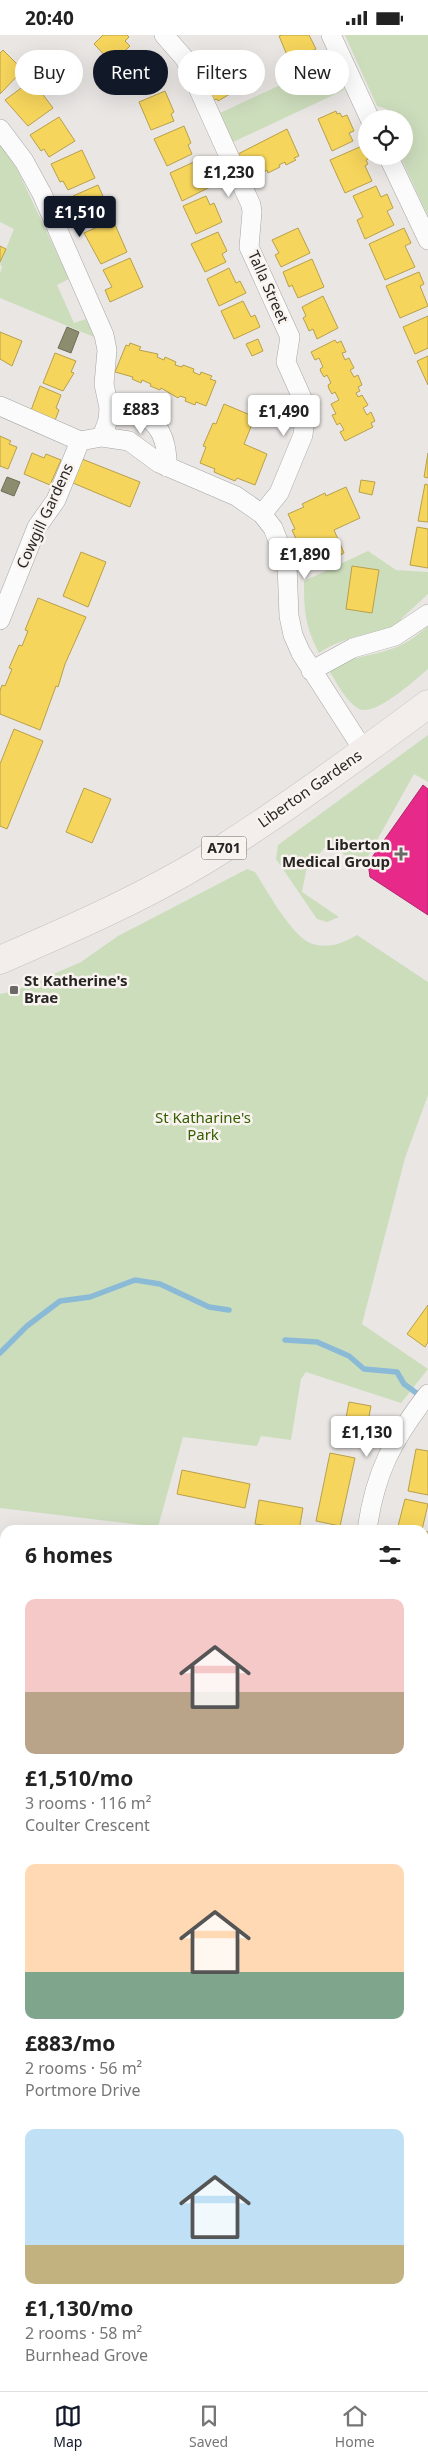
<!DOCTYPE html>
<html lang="en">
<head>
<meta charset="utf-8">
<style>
	body { margin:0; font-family:"Noto Sans",sans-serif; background:#f6f6f6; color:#222; height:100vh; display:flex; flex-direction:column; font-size:19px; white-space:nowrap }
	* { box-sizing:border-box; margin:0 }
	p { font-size:16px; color:#767676 }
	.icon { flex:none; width:28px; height:28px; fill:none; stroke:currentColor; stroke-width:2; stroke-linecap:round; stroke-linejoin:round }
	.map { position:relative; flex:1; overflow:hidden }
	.panel { position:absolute; left:0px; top:1490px; width:429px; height:866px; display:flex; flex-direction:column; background:#fff; border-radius:15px 15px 0 0; box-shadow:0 5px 20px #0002 }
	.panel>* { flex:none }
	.guide { position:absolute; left:15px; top:15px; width:399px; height:45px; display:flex; gap:10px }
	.buttons { position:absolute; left:358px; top:75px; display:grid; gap:10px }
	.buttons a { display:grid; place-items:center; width:55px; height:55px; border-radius:50%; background:#fff; box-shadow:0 5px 20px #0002; font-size:25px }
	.price { position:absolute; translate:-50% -42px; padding:0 11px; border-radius:5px; background:#fff; color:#222; font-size:16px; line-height:32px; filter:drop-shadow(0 1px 2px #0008) }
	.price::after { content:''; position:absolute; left:50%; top:30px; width:15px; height:11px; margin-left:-8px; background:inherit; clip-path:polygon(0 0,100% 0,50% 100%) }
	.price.active { background:#111827; color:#fff }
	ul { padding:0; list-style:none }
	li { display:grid; align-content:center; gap:10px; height:265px; padding:0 25px }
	li span { display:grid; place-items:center; height:155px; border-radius:10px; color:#555 }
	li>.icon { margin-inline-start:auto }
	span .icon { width:90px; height:90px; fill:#fffc; stroke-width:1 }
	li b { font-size:21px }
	h2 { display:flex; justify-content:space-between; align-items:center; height:60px; padding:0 25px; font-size:21px }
	.chip { padding:0 18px; border-radius:22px; background:#fff; box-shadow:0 5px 20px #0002; font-size:18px; line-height:45px }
	.chip.active { background:#111827; color:#fff }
	.status { display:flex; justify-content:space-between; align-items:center; height:35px; padding:0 25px; background:#fff; direction:ltr }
	.status svg { height:14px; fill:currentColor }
	.tab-bar { display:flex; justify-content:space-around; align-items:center; height:70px; border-top:1px solid #e0e0e0; background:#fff; font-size:14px; color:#767676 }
	.tab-bar a { display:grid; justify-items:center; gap:2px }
	.tab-bar .active { color:#111827 }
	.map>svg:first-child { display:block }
	.green { fill:#ccddbc }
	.forest { fill:#b7c9a6 }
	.homes { fill:#f6d55c; stroke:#b8a04b }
	.health { fill:#e7298a; stroke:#ad286b }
	.public { fill:#5aae61; stroke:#4b854e }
	.industry { fill:#8c8c6e; stroke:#6e6d58 }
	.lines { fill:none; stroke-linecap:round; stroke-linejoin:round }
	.stream { stroke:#8bbad7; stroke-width:5.5 }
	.street-casing { stroke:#a6a5a3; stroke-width:20 }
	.primary-casing { stroke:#c4c2c1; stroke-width:29 }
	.street { stroke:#fcfbfb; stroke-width:19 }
	.primary { stroke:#f3edeb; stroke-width:28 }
	.poi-dot { fill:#6b6967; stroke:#f9f3ef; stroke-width:2 }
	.labels { text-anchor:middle; stroke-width:5; stroke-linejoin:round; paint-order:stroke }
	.shield { fill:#f9f3ef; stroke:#666360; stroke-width:1 }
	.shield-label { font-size:14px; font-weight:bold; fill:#272523 }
	.street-label { font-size:15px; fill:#272523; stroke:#f9f3ef }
	.poi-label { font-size:15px; font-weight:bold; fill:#272523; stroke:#f9f3ef; text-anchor:end }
	.park-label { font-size:15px; fill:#355e00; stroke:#f9f3ef }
</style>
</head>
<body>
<div class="status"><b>20:40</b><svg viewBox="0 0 49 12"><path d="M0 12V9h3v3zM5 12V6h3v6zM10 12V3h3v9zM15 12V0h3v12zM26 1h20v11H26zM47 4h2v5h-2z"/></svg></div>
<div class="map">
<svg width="428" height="2356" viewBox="0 0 428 2356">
	<rect width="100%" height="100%" fill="#e9e6e4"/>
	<path class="green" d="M345 0H428V181L400 121H404V84H391L387 74 377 71Z
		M330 27 344 55 233 107 220 78Z
		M0 108 17 134 69 244 57 250 74 288 86 284 94 302 0 263V238L2 232 0 229 14 194 0 187Z
		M368 516 396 535 428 537V559L401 584V589C371 600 346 600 319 618 305 591 304 576 304 546Z
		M428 591V634C415 645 375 682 359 674 346 667 337 648 330 637 352 620 364 623 388 615 403 611 416 602 428 591Z
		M428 700V747L414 739 362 832 328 808 306 836 302 857 339 882 327 887 317 884 276 824 278 810Z
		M247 834 255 837C267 855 293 904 313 909 329 914 343 908 357 900L428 947V1060L405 1123 362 1289 428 1334 401 1368 306 1337 301 1344 291 1405 261 1401 257 1411 183 1402 158 1492 0 1473V959L15 956 81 927 118 901Z
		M428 2283V2356H306L296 2351H424V2289L428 2290Z
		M27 2351H254L259 2356H28Z"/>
	<path class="forest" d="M424 1979 428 1982V2169L424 2165Z
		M265 2351H296L306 2356H269Z"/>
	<path class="homes" d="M103 0H127L129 2 125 6 130 11 112 28 94 9Z
		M282 0H309L316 14 311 16 313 22 292 32 279 1Z
		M3 15 23 35 0 59V18Z
		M142 18 156 35 153 37 157 42 138 58 120 38Z
		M248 18 249 23 252 21 263 47 253 51V49L235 58V56L218 66 217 64 211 66 201 43 205 41 203 38 213 33 215 37 221 34 220 31 230 26 232 30 239 27 237 22Z
		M32 45 53 73 28 91 5 65Z
		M165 56 174 77 171 79 174 86 151 95 139 67Z
		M336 76 337 79 340 78 342 82 347 80 354 96 349 98 353 106 332 116 318 84Z
		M59 82 75 106 49 122 44 114 41 116 30 100Z
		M184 91 191 108 188 110 192 119 167 131 154 104Z
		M287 94 299 121 294 123 296 125 286 130 285 127 279 130 280 132 268 138 267 135 260 139 261 141 251 146 250 143 247 144 236 120Z
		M362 111 368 124 366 125 368 129 365 131 372 146 345 158 330 125Z
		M82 115 95 143 68 155 63 146 60 147 51 129Z
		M196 126 200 136 204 134 212 151 182 166 170 138Z
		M98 150 111 179 82 191 76 177 79 176 73 161Z
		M376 151 381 162 387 159 393 173 387 176 394 190 365 204 357 185 363 182 353 161Z
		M206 161 210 170 214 168 222 187 196 199 183 171Z
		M113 185 127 217 101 229 84 198Z
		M298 193 310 218 281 232 275 220 279 218 272 205Z
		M404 193 411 208 405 211 415 232 385 245 369 209Z
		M218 197 227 216 222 219 226 227 205 237 191 209Z
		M0 211 6 214 0 227Z
		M130 223 143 252 110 267 105 255 112 252 103 235Z
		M312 224 324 252 298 263 292 250 289 252 283 237Z
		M229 233 236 248 240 246 246 258 219 271 207 244Z
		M419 237 424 249 420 251 428 271 400 283 386 251Z
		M323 261 338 293 317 304 313 294 309 296 306 289 303 283 306 281 302 272Z
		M243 266 251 282 255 280 260 292 234 304 221 276Z
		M428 281V313L415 319 403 292Z
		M0 297 22 306 12 331 0 324Z
		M258 304 263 316 252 321 246 309Z
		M335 305 337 308 341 306 346 317 342 318 345 325 349 323 354 333 350 335 354 342 358 340 362 350 358 352 360 356 356 358 358 362 362 360 368 370 363 373 367 380 371 377 375 386 371 388 373 392 345 406 340 397 344 395 340 388 337 390 332 380 336 379 331 369 339 365 335 357 332 359 329 354 328 350 331 348 327 340 324 342 321 337 320 334 323 332 319 323 315 325 311 317Z
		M130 308 141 312 139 315 158 319 157 322 164 325 165 322 176 327 175 330 182 332 183 330 194 334 193 337 200 340 201 337 212 341 210 344 216 346 206 371 196 367 195 370 185 366 186 363 180 361 178 363 161 353 160 355 150 351 151 349 142 345 141 348 132 344 133 342 115 337 126 310 129 311Z
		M55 318 76 326 71 337 74 338 63 356 43 348Z
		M428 321V350L417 326Z
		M40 351 61 360 56 373 59 375 54 388 30 378Z
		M224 369 255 382 244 409 267 419 255 450 237 443 235 446 214 437 215 434 200 428 206 412 203 411 213 388 216 389Z
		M0 401 11 406 9 409 17 412 8 434 0 431Z
		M32 418 44 423 46 419 61 425 50 450 24 439Z
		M428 418V443L424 442Z
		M82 424 140 447 130 472 73 448Z
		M361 445 375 447 372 460 359 457Z
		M425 449 428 450V487L418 486Z
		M346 452 360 483 334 495 344 518 314 533 305 515 302 517 292 495 295 494 288 479 304 472 302 469 325 458 326 461Z
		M417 492 428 494V533L410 530Z
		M81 517 106 527 88 572 63 561Z
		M352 531 379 535 372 578 346 574Z
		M38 563 86 582 65 629 58 652 56 651 40 695 0 679V656L2 650 5 651 12 634 9 633 19 610 22 611 28 596 25 595Z
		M14 694 43 706 7 794 0 791V729Z
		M84 753 111 764 92 808 66 797Z
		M428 1270V1307L425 1312 407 1299Z
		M349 1367 371 1371 363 1413 341 1409Z
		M416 1414 428 1416V1460L408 1456Z
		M330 1418 355 1423 340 1491 316 1486Z
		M182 1435 250 1449 245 1473 177 1459Z
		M405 1464 428 1469 422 1495H397Z
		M259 1465 303 1473 299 1495 255 1489Z
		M424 1496 428 1497V1522L424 1521Z
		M0 1542 5 1543V1563H0Z
		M424 1688 428 1697V1736L424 1738Z
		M5 1714V1754L3 1756 0 1753V1720Z
		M4 1888 5 1889V1921L0 1917V1893Z
		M424 1901 428 1902V1931L424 1930Z"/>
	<path class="health" d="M423 750 428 754V880L370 842 368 828Z"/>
	<path class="public" d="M424 2196 428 2197V2252L424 2251Z"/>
	<path class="industry" d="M67 292 79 297 71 318 58 313Z
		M7 442 20 447 14 461 1 456Z"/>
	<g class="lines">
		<path class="stream" d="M285 1305 317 1307 349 1321 364 1334 397 1337 404 1349 422 1362
			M0 1318 27 1291 60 1266 90 1262 135 1245 160 1249 209 1272 229 1275"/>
		<defs>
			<path id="street" d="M164 0 185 24 251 170 252 177 249 212 290 302 286 327 306 372 303 400 279 458 262 479
				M331 0 370 84
				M0 94 24 126 42 159 104 300 107 315 104 349 109 373 108 385 102 402
				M388 121 428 205
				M0 371 80 406 102 402 129 406 159 428 236 461 262 479 273 493 287 529 289 581 293 600 301 618 364 716
				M109 373C149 374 168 392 167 432
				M0 585 37 492 56 465 80 406
				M311 636 353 613 395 601 428 579
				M367 1495C375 1437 393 1404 428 1359
				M424 1545 428 1546
				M0 1610 4 1591
				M424 1636 428 1640
				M424 1851 428 1852
				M0 2032 5 2014
				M0 2240 5 2239
				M0 2291 5 2324
				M10 2351 11 2356"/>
			<path id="primary" d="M0 925C76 892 154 858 224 813 294 768 361 719 428 669"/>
		</defs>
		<use href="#street" class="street-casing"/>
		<use href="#primary" class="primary-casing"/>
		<use href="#street" class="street"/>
		<use href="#primary" class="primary"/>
	</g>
	<g class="poi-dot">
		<path d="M398.5 811.5h5v5h5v5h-5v5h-5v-5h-5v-5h5z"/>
		<rect x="9" y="950" width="10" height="10" rx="2.5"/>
	</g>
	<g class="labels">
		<rect class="shield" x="201.5" y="801.5" width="45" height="23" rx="4"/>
		<g class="shield-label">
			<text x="224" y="818">A701</text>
		</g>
		<g class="street-label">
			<text transform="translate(268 252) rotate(66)" y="5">Talla Street</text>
			<text transform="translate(45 481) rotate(-65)" y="5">Cowgill Gardens</text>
			<text transform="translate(310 754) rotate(-35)" y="5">Liberton Gardens</text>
		</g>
		<g class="poi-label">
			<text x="390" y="815">Liberton<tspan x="390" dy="17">Medical Group</tspan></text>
			<text x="24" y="951" text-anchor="start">St Katherine's<tspan x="24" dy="17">Brae</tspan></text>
		</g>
		<g class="park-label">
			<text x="203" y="1088">St Katharine's<tspan x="203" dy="17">Park</tspan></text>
		</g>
	</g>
</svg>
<div class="buttons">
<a><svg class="icon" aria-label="locate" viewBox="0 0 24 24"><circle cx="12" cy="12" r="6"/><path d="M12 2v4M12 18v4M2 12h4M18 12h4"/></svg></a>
</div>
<b class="price" style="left:229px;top:163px">£1,230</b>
<b class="price active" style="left:80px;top:203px">£1,510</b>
<b class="price" style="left:141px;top:400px">£883</b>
<b class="price" style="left:284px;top:402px">£1,490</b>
<b class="price" style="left:305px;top:545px">£1,890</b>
<b class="price" style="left:367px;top:1423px">£1,130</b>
<div class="guide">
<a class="chip">Buy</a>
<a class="chip active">Rent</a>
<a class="chip">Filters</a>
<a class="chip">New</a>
</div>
<section class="panel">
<h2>6 homes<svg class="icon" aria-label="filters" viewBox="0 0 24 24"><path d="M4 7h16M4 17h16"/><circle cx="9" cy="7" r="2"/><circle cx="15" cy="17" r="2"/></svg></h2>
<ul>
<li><span style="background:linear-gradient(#f6c9c9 60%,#b9a48a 0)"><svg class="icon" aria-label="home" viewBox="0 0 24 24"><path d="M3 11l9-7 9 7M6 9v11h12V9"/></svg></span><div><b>£1,510/mo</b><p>3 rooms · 116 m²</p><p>Coulter Crescent</p></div></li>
<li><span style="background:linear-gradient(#ffd9b3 70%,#7fa58c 0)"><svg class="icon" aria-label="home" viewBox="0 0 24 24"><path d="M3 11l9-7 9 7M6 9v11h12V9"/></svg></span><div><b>£883/mo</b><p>2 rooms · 56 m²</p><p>Portmore Drive</p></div></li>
<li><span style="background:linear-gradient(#bfe0f5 75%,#c2b280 0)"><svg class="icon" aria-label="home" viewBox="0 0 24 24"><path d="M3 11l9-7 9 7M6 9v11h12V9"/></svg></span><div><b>£1,130/mo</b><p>2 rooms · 58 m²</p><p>Burnhead Grove</p></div></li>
</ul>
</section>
</div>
<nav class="tab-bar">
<a class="active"><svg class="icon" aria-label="map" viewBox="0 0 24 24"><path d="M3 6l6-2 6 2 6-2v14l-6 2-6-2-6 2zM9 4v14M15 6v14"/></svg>Map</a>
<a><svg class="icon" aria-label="saved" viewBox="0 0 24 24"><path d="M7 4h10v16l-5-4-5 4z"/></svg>Saved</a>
<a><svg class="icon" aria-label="home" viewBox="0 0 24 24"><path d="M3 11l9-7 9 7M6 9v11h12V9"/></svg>Home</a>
</nav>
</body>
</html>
